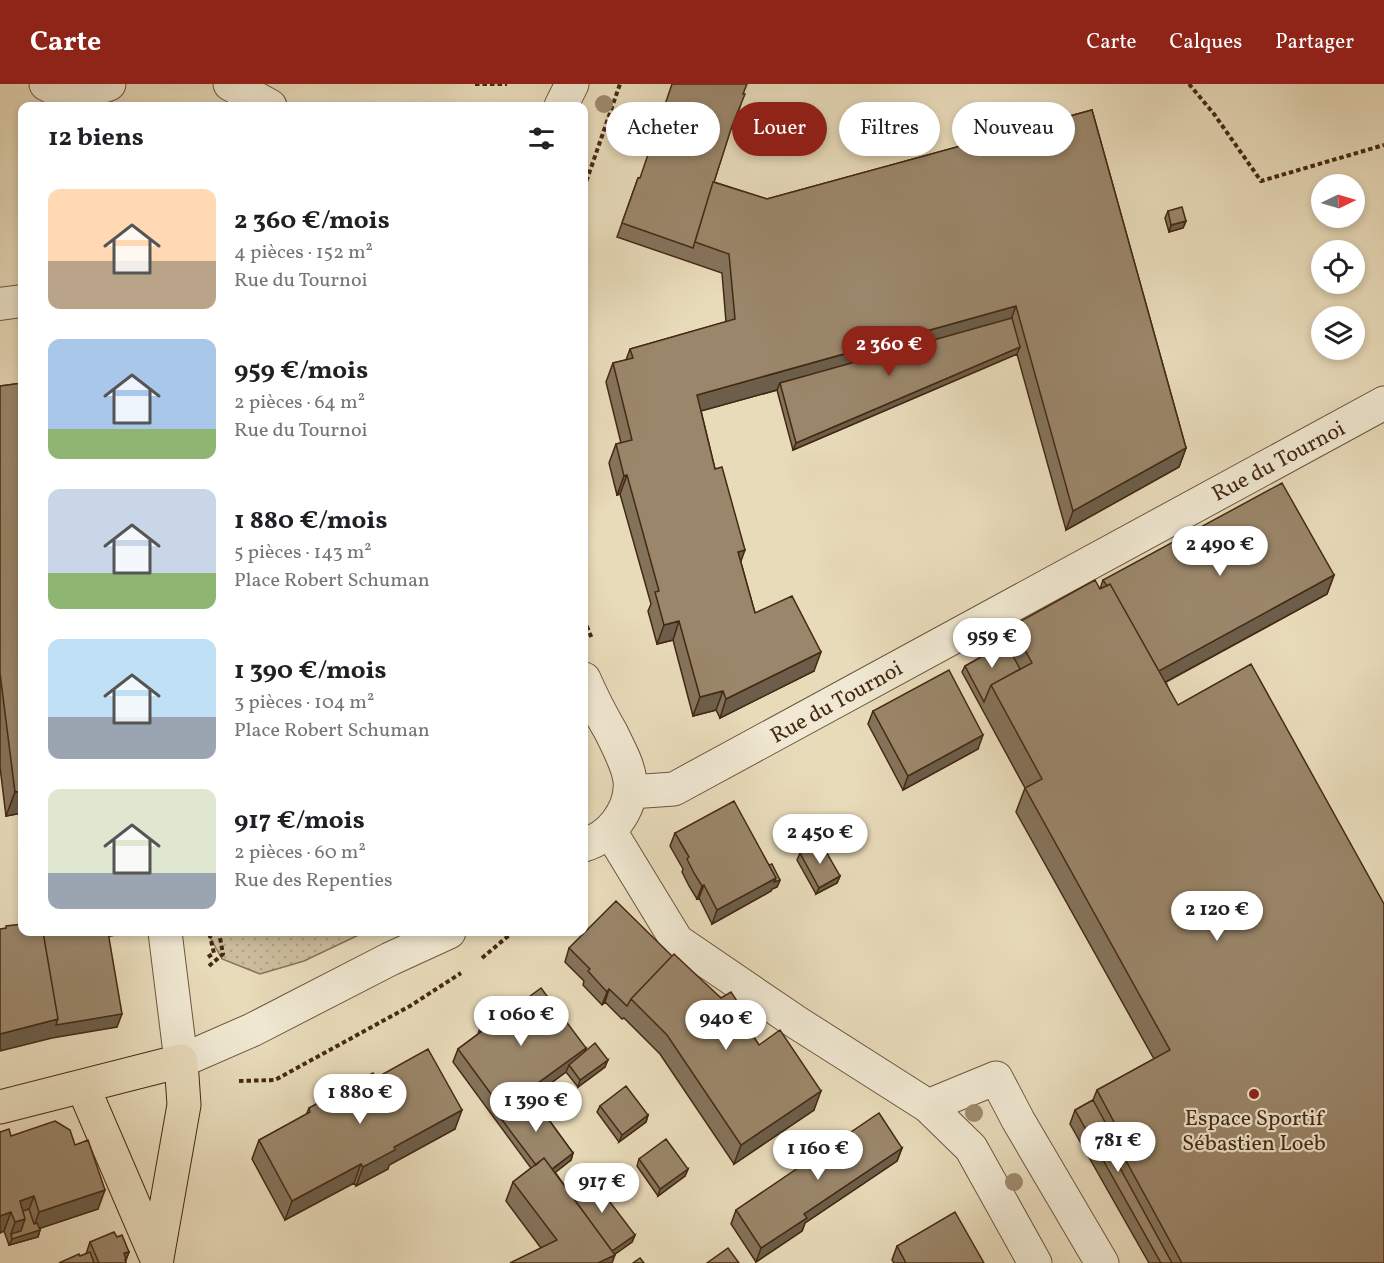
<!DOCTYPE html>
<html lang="fr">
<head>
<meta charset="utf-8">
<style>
	body { margin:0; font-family:Vollkorn,serif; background:#f6f6f6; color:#202124; height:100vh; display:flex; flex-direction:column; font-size:22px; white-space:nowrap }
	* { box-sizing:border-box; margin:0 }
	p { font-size:20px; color:#757577 }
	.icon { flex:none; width:33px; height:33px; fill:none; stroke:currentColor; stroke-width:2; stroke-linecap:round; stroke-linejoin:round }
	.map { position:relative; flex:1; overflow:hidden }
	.side { position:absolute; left:18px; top:18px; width:570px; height:834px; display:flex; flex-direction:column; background:#fff; border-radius:12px; box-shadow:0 3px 9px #0003 }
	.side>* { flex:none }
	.top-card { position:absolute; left:606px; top:18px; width:570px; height:54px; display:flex; gap:12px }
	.needle { width:39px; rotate:85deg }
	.fabs { position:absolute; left:1311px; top:90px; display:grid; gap:12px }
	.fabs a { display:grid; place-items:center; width:54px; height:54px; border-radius:50%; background:#fff; box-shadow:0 3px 9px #0003; font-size:30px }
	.price { position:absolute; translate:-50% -51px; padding:0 14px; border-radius:21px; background:#fff; color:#222; font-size:20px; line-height:39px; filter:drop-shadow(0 2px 3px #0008) }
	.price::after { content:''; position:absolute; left:50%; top:36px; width:18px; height:14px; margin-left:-9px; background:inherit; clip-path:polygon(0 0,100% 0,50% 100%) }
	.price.on { background:#8f2418; color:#fff }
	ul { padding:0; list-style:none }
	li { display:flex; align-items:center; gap:18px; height:150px; padding:0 30px }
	li span { display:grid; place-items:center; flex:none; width:168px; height:120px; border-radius:12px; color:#555 }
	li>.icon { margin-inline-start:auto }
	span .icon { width:72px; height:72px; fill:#fffc; stroke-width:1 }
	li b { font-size:26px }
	h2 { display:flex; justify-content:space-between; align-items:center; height:72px; padding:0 30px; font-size:26px }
	.chip { padding:0 21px; border-radius:27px; background:#fff; box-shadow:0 3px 9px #0003; font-size:21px; line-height:54px }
	.chip.on { background:#8f2418; color:#fff }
	header { display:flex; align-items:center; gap:36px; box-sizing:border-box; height:84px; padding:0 30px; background:#8f2418; color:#fff }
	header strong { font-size:28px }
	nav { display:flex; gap:33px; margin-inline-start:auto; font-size:21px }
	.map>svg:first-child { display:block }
	.park { fill:url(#park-dots); stroke:#887358; stroke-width:1.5 }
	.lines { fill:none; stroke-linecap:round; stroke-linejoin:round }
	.pedestrian-casing { stroke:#6e563d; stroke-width:34 }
	.minor-casing { stroke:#6e563d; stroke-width:35 }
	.tertiary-casing { stroke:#6e563d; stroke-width:35 }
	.primary-casing { stroke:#452913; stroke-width:35 }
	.path { stroke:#452913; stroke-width:4; stroke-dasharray:4.5 3; stroke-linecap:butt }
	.pedestrian { stroke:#f0e8d2; stroke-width:32 }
	.minor { stroke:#f0e8d2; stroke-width:33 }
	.tertiary { stroke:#f0e8d2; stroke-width:33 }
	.primary { stroke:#e8dbba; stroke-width:33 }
	.tree { fill:#9d8a6e }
	.wall { fill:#84735b; stroke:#452913; stroke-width:1.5 }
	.shaded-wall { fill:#6c5e4a; stroke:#452913; stroke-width:1.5 }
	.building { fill:#9a866a; stroke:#452913; stroke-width:1.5 }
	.poi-dot { fill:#8f2418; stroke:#f0e8d2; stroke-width:2 }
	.labels { text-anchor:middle; stroke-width:4.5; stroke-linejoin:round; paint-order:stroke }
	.street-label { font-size:22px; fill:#452913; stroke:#f0e8d2 }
	.poi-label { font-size:22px; fill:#452913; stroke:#f0e8d2 }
</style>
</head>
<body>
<header>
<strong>Carte</strong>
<nav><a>Carte</a><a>Calques</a><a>Partager</a></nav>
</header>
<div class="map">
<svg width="1384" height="1179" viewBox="0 0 1384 1179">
	<defs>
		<pattern id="park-dots" width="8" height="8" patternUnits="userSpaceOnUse" patternTransform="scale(1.5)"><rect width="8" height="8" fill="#ccbd9e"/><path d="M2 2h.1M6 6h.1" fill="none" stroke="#b1a287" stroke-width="1.8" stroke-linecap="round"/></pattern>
	</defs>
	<rect width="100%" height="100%" fill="#e8dbba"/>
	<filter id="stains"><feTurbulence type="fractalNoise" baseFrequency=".00333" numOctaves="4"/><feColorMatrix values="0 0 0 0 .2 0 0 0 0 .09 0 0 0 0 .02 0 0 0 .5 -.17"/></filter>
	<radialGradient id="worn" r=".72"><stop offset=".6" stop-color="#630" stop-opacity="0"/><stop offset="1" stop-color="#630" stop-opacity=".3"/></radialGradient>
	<path class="park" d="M207 848H365L304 877 260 890 222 875Z"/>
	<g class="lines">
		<defs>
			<path id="pedestrian" d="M0 220 22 217"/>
			<path id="minor" d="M46 0C65 12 89 8 109 0
				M230 0 270 22
				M630 708 674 705 1384 319
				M610 747 677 857 796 938 928 1022 996 994 1018 1036 1102 1179
				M165 848 181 977
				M928 1022 971 1064 1035 1179"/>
			<path id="tertiary" d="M561 22 572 0
				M584 595C592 613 601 631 611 648 627 681 642 704 617 738 608 750 597 757 584 761
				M181 977 252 946 390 875 449 848"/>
			<path id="primary" d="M83 1003 157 1175
				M0 1023 181 977 184 1021 157 1174"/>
		</defs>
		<use href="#pedestrian" class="pedestrian-casing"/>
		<use href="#minor" class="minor-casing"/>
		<use href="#tertiary" class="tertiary-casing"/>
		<use href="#primary" class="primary-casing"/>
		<path class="path" d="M475 0H507
			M1189 0 1214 30 1261 97 1384 61
			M584 104 620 0
			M584 535 592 555
			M208 873 214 869 209 848
			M482 874 513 848
			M209 882 223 870 219 848
			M239 997 275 996 410 922 461 889"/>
		<use href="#pedestrian" class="pedestrian"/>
		<use href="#minor" class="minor"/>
		<use href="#tertiary" class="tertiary"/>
		<use href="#primary" class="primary"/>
	</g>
	<g class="tree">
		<circle cx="604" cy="20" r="9"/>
		<circle cx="974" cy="1029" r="9"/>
		<circle cx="1014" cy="1098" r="9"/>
	</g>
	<path class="wall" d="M743 10 740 23 729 50 714 98 767 115 1092 26 1186 364 1179 383 1066 446 1017 270 793 366 777 306 701 327 715 385 755 529 814 587 720 634 716 626 693 632 673 556 657 560 648 527 651 520 620 410 617 411 609 379 616 360 621 359 606 298 613 279 626 276 630 265 726 238 722 189 617 153 638 94H640Z
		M1168 127 1186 137 1183 144 1169 148 1165 134Z
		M22 299V729L6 732 0 683V302Z
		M1334 491 1327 510 1166 598 1384 1179H1149L1070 1040 1075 1026 1093 1016 1097 1006 1154 975 1016 728 1025 704 962 588 965 582 1006 559 1012 542 1100 505 1103 496Z
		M873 627 978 665 903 706 868 640Z
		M675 749 769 781 780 796 777 803 772 805 771 807 712 840 699 814 697 815 689 802 682 788 683 785 670 762Z
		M800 769 840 792 837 799 816 810 797 776Z
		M569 864 672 872 721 914 747 932 745 940 759 961 814 1026 734 1080 660 970 624 934 622 935 605 918 602 921 583 901 584 897 565 878Z
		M482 938 586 964 585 968 605 983 578 1003 566 988 532 1013 573 1069 571 1076 555 1088 569 1108 635 1151 632 1158 615 1170 541 1164 506 1117 513 1098 531 1084 453 978 458 965 478 950Z
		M376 994 455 1045 389 1081 388 1085 356 1102 354 1099 285 1136 252 1075 259 1056 306 1031 309 1024Z
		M600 1022 648 1031 646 1038 619 1058 597 1028Z
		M0 1048 11 1052 75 1061 98 1125 40 1144V1146L38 1153 9 1161 4 1147 0 1149Z
		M902 1064 897 1077 805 1139 802 1147 756 1178 731 1140 736 1126Z
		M639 1075 688 1085 685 1092 658 1112 637 1082Z
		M117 1153 129 1168 125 1178 126 1179H59L86 1170 90 1158Z
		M897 1162 984 1179H894L892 1176Z"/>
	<path class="shaded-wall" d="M1186 137 1183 144 1169 148 1171 141Z
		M1016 222 1009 241 780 299 777 306 690 330 697 311Z
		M1020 263 1017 270 793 366 796 359Z
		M1186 364 1179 383 1066 446 1073 427Z
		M627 391 620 410 617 411 624 392Z
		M745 466 738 485V468Z
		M1334 491 1327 510 1149 607 1156 588Z
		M679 537 673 556 657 560 664 541Z
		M821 568 814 587 720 634 726 615Z
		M723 607 716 626 693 632 700 613Z
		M983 651 978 665 903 706 908 692Z
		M22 707V729L6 732 15 708Z
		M840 792 837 799 816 810 819 804Z
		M776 794 780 796 777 803 772 805 771 807 712 840 717 826Z
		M704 801 699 814 697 815 702 802Z
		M104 848H125L124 849 102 854Z
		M609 905 605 918 602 921 607 908Z
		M122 930 117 943 52 954 0 967V950L58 935Z
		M747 932 741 951 742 936Z
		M586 964 581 977 569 981 566 988 502 1035 499 1032 502 1025Z
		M608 976 605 983 578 1003 580 996Z
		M821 1007 814 1026 734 1080 741 1061Z
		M462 1026 455 1045 389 1081 388 1085 356 1102 363 1083 394 1063Z
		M648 1031 646 1038 619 1058 622 1051Z
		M902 1064 897 1077 805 1139 802 1147 756 1178 761 1164 804 1130Z
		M573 1069 571 1076 542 1099 544 1092Z
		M361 1080 354 1099 285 1136 292 1117Z
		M688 1085 685 1092 658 1112 660 1105Z
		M105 1106 98 1125 32 1147 39 1128Z
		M34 1112 27 1131 17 1135 20 1117Z
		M11 1128 4 1147 0 1149V1132Z
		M25 1135 40 1146 38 1153 9 1161 12 1155 11 1150 15 1138Z
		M635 1151 632 1158 611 1173 615 1171 612 1179H598L603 1173Z
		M129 1168 125 1179 124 1169Z"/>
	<path class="building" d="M672 0H747L743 10H745L732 42 714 98H713L693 164 622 139 638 94H640Z
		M1092 26 1186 364 1073 427 1016 222 697 311 715 385 722 383 745 466 738 468 755 529 792 512 821 568 726 615 723 607 700 613 679 537 664 541 655 508 659 507 627 391 624 392 616 360 632 356 613 279 633 274 630 265 735 235 729 170 695 158 713 98 767 115Z
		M1182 123 1186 137 1171 141 1168 127Z
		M1012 234 1020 263 796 359 780 299Z
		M22 299V707L15 708 0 589V302Z
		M1282 399 1334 491 1159 587 1110 500 1107 502 1103 496Z
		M1095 496 1100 505 1110 500 1178 621 1251 580 1384 820V1179H1182L1107 1042 1114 1038 1097 1006 1170 966 1025 704 1042 695 991 601 1032 579 1012 542Z
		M1006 559 1020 585 991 601 984 618 965 582Z
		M949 586 983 651 908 692 873 627Z
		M734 717 776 794 717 826 704 801 702 802 694 789 687 775 689 773 675 749Z
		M820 757 840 792 819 804 800 769Z
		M772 780 780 796 774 798 776 794 769 781Z
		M616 817 672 872 631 915 627 922 609 905 607 908 588 887 590 885 569 864Z
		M22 840V848H43L58 935 0 950V845L6 844V842Z
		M43 848H108L122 930 56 941 58 935Z
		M674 870 721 914 731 908 747 932 742 936 759 961 780 946 821 1007 741 1061 667 951 631 915Z
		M541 904 586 964 502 1025 458 965 482 947V938L507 920 518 921Z
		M595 959 608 976 580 996 569 981Z
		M428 965 462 1026 394 1063 395 1066 363 1083 361 1080 292 1117 259 1056 310 1028 309 1024 373 989 376 994Z
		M626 1002 648 1031 622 1051 600 1022Z
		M530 1010 573 1069 552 1085 544 1074 536 1081 499 1032Z
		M1093 1016 1111 1049 1103 1053 1172 1179H1161L1075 1026Z
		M879 1029 902 1064 804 1130 807 1134 761 1164 736 1126Z
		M55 1037 70 1046 75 1061 88 1056 105 1106 39 1128 34 1112 20 1117 25 1135 15 1138 11 1128 0 1132V1048L9 1045 11 1052Z
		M666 1055 688 1085 660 1105 639 1075Z
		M544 1074 615 1171 598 1179H510L557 1156 513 1098Z
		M591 1093 635 1151 612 1167 569 1108Z
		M29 1125 34 1140 37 1139 40 1146 12 1155 11 1150 21 1147 25 1135 23 1127Z
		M955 1128 984 1179H906L897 1162Z
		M114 1148 117 1153 122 1151 129 1168 124 1169 126 1176H125L126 1179H99L90 1158Z
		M728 1164 739 1179H707Z
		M90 1168 94 1179H59L79 1170 80 1172Z
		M640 1174 644 1179H633Z"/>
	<circle class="poi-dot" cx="1254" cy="1010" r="6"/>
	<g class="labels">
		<g class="street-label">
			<text transform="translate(1278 376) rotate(-28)" y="8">Rue du Tournoi</text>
			<text transform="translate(836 617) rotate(-29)" y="8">Rue du Tournoi</text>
		</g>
		<g class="poi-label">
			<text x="1254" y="1041">Espace Sportif<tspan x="1254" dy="25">Sébastien Loeb</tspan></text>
		</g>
	</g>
	<rect width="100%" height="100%" filter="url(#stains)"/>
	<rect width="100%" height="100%" fill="url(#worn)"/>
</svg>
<div class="fabs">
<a><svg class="needle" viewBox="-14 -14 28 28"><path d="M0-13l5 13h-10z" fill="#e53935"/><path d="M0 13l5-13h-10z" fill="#757577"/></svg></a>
<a><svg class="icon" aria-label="locate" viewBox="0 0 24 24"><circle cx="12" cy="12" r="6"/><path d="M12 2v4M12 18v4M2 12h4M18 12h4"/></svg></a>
<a><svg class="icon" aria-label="layers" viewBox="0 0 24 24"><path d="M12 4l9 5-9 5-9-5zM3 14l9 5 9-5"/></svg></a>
</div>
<b class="price on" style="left:889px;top:293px">2 360 €</b>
<b class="price" style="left:1220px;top:493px">2 490 €</b>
<b class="price" style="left:992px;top:585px">959 €</b>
<b class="price" style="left:820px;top:781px">2 450 €</b>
<b class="price" style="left:1217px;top:858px">2 120 €</b>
<b class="price" style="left:521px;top:963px">1 060 €</b>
<b class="price" style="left:726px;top:967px">940 €</b>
<b class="price" style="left:360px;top:1041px">1 880 €</b>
<b class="price" style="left:536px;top:1049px">1 390 €</b>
<b class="price" style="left:1118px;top:1089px">781 €</b>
<b class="price" style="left:818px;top:1097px">1 160 €</b>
<b class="price" style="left:602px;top:1130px">917 €</b>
<div class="top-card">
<a class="chip">Acheter</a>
<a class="chip on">Louer</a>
<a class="chip">Filtres</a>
<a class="chip">Nouveau</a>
</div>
<section class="side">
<h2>12 biens<svg class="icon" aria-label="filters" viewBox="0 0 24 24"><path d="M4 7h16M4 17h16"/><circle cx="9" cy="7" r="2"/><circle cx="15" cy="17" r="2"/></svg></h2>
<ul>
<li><span style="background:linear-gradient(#ffd9b3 60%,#b9a48a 0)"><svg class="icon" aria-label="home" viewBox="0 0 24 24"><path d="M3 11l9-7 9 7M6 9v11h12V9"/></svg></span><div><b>2 360 €/mois</b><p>4 pièces · 152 m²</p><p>Rue du Tournoi</p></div></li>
<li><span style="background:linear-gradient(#a9c7e8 75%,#8fb573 0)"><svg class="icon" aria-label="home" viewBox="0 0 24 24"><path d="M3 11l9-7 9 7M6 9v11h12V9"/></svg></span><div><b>959 €/mois</b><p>2 pièces · 64 m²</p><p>Rue du Tournoi</p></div></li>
<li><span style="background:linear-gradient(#c9d6e8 70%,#8fb573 0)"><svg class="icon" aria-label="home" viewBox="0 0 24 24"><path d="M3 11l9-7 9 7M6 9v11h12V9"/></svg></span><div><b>1 880 €/mois</b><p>5 pièces · 143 m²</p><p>Place Robert Schuman</p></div></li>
<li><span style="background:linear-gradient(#bfe0f5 65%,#9aa5b1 0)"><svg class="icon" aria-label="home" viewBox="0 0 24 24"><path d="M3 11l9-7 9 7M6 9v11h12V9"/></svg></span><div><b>1 390 €/mois</b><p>3 pièces · 104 m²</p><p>Place Robert Schuman</p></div></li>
<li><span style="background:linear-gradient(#dfe7d0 70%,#9aa5b1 0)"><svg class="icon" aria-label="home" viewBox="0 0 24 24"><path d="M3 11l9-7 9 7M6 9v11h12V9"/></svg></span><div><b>917 €/mois</b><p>2 pièces · 60 m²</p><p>Rue des Repenties</p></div></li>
</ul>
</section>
</div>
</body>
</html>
